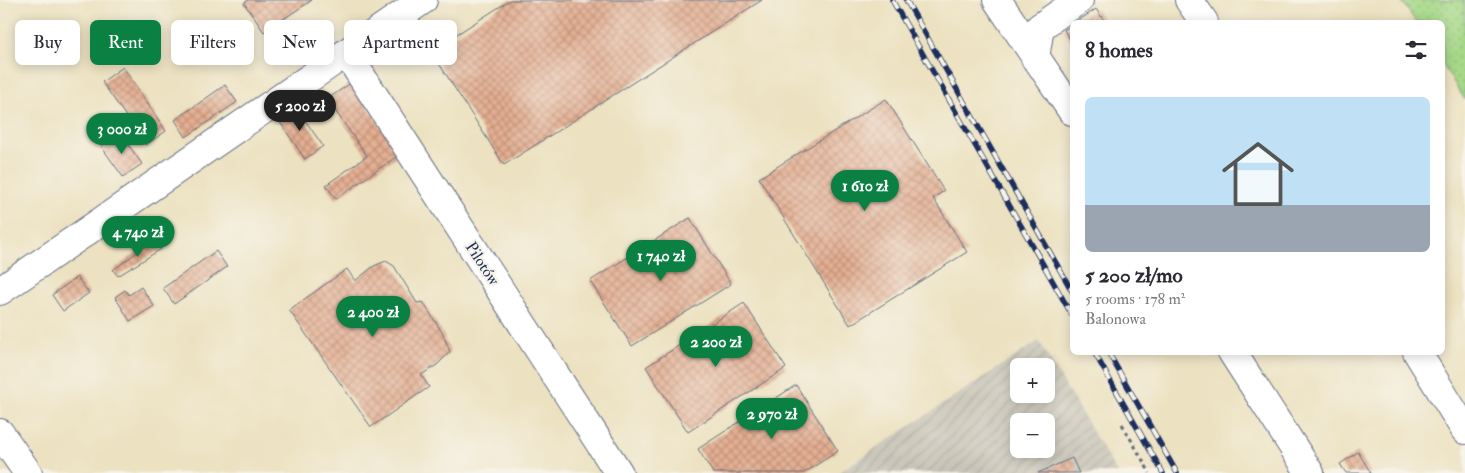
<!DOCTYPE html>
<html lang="en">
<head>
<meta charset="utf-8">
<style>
	body { margin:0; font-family:"IM FELL Double Pica",serif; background:#f7f7f7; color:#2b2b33; height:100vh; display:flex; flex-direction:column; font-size:19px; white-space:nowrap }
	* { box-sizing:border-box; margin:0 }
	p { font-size:16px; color:#7c7c81 }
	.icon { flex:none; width:28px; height:28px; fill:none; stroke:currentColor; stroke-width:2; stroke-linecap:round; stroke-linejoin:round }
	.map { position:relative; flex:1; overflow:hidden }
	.side { position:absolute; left:1070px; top:20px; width:375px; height:335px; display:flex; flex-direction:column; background:#fff; border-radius:8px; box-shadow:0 2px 12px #0003 }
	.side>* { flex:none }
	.hud { position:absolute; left:15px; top:20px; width:475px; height:45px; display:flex; gap:10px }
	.buttons { position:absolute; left:1010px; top:358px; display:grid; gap:10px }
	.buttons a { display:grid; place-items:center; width:45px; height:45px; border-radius:8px; background:#fff; box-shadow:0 2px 12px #0003; font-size:25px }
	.price { position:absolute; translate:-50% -42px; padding:0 11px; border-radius:18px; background:#0b8043; color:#fff; font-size:16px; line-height:32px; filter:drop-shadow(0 1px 2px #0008) }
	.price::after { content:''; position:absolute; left:50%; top:30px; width:15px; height:11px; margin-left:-8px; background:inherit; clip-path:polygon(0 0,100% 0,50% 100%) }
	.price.active { background:#222; color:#fff }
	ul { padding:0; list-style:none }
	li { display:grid; align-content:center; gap:10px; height:265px; padding:0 15px }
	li+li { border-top:1px solid #e1e1e2 }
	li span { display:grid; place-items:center; height:155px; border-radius:8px; color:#555 }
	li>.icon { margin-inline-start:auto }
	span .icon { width:90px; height:90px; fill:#fffc; stroke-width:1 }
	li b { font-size:21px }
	h2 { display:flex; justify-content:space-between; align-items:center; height:60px; padding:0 15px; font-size:21px }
	.chip { padding:0 18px; border-radius:8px; background:#fff; box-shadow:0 2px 12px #0003; font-size:18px; line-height:45px }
	.chip.active { background:#0b8043; color:#fff }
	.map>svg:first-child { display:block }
	.industrial { fill:url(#industrial-furrows); fill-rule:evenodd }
	.grass { fill:url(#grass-dots); stroke:#608472 }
	.building { fill:url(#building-cross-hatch) }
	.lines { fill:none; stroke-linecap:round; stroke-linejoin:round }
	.minor-casing { stroke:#646d80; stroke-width:30 }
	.major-casing { stroke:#646d80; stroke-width:30 }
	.path { stroke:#646d80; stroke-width:3; stroke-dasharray:4 4; stroke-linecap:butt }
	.minor { stroke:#fff; stroke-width:28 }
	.major { stroke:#fff; stroke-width:28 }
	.rail-casing { stroke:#1b2f5e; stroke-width:5.5 }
	.rail { stroke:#f7f3e8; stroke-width:4; stroke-dasharray:11; stroke-linecap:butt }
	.labels { text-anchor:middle; stroke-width:4.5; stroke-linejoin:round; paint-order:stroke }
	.street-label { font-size:16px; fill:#1b2f5e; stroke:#f7f3e8 }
</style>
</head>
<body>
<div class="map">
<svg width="1465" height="473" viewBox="0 0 1465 473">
	<defs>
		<pattern id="industrial-furrows" width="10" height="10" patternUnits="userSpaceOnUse" patternTransform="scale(1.25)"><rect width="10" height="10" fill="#c8c4b8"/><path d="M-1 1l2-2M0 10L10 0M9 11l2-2" fill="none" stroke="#aba9a1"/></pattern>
		<pattern id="grass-dots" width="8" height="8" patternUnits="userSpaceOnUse" patternTransform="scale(1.25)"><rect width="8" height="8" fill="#a6d887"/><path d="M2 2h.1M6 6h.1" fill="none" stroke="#8eba77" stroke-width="1.8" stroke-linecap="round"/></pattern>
		<pattern id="building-cross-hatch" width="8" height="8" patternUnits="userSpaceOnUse" patternTransform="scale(1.25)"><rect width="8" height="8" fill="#e5af91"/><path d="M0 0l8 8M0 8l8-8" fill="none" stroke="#b98f7a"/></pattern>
	</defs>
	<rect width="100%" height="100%" fill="#f7f3e8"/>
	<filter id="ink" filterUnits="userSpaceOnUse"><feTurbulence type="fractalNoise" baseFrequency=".02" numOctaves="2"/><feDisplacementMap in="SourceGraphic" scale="10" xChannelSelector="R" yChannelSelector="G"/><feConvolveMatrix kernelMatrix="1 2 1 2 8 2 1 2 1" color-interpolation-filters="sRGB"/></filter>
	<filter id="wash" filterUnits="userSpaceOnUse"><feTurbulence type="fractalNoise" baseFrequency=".0096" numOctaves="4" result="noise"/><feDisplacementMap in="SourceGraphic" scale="20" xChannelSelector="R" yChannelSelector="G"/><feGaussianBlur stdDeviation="1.12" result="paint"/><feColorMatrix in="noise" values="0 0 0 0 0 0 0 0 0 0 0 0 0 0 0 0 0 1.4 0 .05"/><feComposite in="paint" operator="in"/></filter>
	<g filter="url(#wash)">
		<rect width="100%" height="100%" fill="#ece1c0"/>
		<path class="industrial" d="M1039 341 1117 473H838ZM1019 366H1046V394H1019ZM1019 421H1046V449H1019Z"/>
		<path class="grass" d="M1401 0H1465V100L1443 65 1442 22H1416Z"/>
		<g id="blocks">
			<path class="building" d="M248 0H312L264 32 244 3Z
				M510 0H762L504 165 431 51Z
				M1096 9 1105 22H1076Z
				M1072 25V43L1064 30Z
				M123 67 166 131 146 145 102 82Z
				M351 83 400 154 336 199 326 185 367 156 327 99Z
				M225 85 237 102 186 137 175 120Z
				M886 99 944 191 933 198 967 252 850 325 759 178Z
				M295 106 323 146 305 159 277 118Z
				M120 133 142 164 123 177 101 146Z
				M690 218 731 284 632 346 590 281Z
				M155 239 161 249 118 276 113 270Z
				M216 251 227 267 174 304 163 288Z
				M386 261 394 266 417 303 423 302 443 334 450 352 437 365 421 375 429 387 371 427 289 310 347 269 355 281 374 266Z
				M77 277 89 293 63 311 52 295Z
				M141 287 154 306 130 321 115 297 125 290 129 295Z
				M744 303 786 368 688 432 646 367Z
				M796 385 838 451 804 473H713L698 449Z
				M1358 452 1371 473H1346L1340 464Z
				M1072 458 1079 473H1038Z"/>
		</g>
	</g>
	<g filter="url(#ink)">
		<use href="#blocks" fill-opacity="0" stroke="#646d80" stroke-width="1"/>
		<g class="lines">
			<defs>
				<path id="minor" d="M997 0 1072 111
					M1189 0 1204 22
					M347 54 619 473
					M1035 58 1040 27 1079 0
					M0 291 423 0
					M1232 352 1310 473
					M1417 352 1465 430"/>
				<path id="major" d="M0 433 28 473"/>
			</defs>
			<use href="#minor" class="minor-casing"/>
			<use href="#major" class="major-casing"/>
			<path class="path" d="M1122 424 1150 473"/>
			<use href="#minor" class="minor"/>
			<use href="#major" class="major"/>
			<defs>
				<path id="rail" d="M892 0 1072 315
					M906 0 1072 291
					M1094 352 1163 473
					M1108 352 1177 473"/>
			</defs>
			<use href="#rail" class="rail-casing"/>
			<use href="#rail" class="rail"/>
		</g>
	</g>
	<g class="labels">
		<g class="street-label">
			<text transform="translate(483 263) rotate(57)" y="6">Pilotów</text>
		</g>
	</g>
</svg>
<div class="buttons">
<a>+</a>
<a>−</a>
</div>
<b class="price active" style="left:300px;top:132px">5 200 zł</b>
<b class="price" style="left:122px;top:155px">3 000 zł</b>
<b class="price" style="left:865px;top:212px">1 610 zł</b>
<b class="price" style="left:138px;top:258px">4 740 zł</b>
<b class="price" style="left:661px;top:282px">1 740 zł</b>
<b class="price" style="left:373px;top:338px">2 400 zł</b>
<b class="price" style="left:716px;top:368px">2 200 zł</b>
<b class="price" style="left:772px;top:440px">2 970 zł</b>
<div class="hud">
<a class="chip">Buy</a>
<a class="chip active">Rent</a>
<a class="chip">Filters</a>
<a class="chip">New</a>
<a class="chip">Apartment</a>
</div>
<section class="side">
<h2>8 homes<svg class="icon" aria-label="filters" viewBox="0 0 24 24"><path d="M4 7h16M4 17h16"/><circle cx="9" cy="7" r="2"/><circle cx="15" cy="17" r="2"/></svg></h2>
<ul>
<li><span style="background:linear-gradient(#bfe0f5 70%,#9aa5b1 0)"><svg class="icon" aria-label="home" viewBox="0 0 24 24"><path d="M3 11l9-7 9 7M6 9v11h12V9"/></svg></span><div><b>5 200 zł/mo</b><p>5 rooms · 178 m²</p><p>Balonowa</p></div></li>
</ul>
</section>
</div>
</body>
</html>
